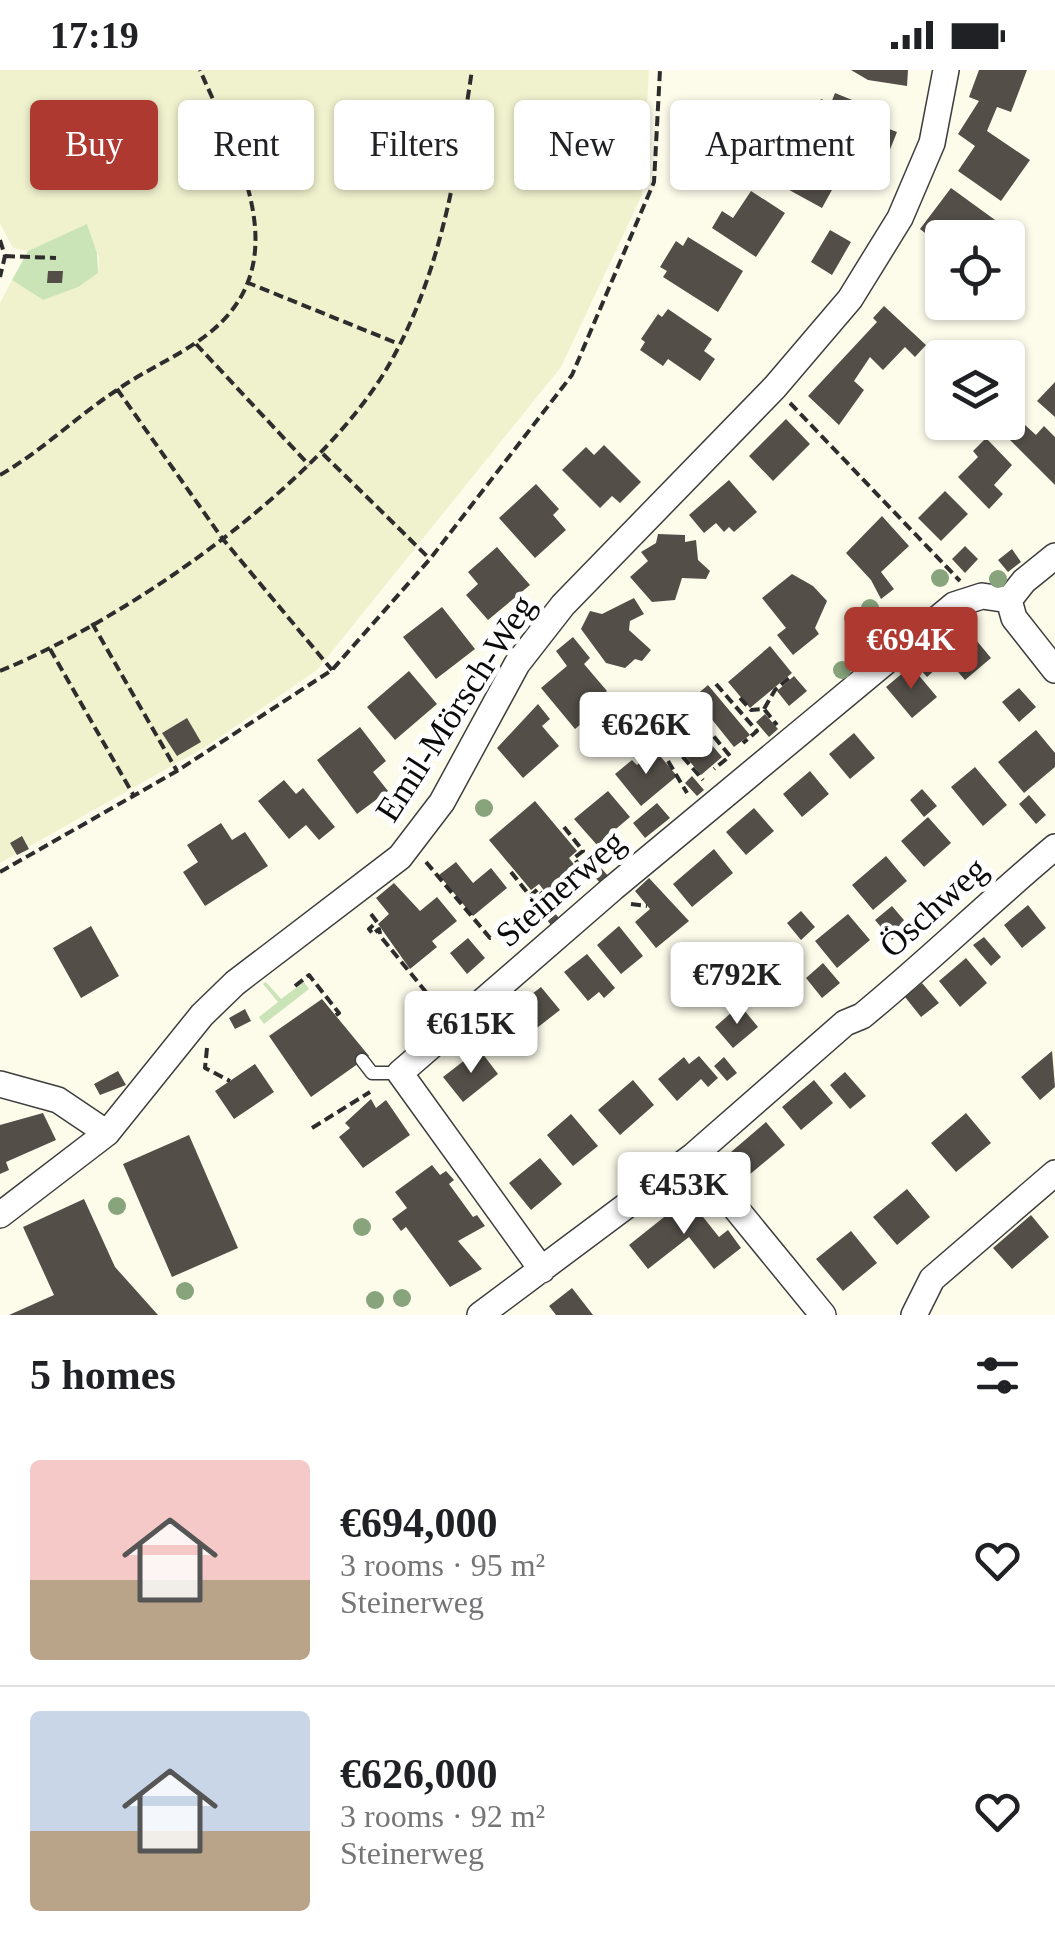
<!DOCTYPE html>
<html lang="en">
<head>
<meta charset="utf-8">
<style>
	body { margin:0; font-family:Georgia,serif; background:#f2f2f2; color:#202124; height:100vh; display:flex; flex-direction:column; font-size:38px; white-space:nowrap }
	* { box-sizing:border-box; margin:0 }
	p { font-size:32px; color:#757577 }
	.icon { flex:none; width:55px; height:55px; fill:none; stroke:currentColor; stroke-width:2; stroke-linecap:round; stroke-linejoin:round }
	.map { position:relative; height:1245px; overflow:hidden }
	.drawer { display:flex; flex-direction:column; background:#fff; flex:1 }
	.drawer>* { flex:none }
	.guide { position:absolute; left:30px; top:30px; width:995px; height:90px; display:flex; gap:20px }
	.fabs { position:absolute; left:925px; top:150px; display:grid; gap:20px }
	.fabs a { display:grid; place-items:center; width:100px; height:100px; border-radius:10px; background:#fff; box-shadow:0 2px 8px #0004; font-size:50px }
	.price { position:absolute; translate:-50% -85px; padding:0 22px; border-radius:10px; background:#fff; color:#222; font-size:32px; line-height:65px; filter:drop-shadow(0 2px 5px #0008) }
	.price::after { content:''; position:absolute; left:50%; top:60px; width:30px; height:22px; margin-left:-15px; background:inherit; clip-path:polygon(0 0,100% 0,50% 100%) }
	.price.current { background:#ae3930; color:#fff }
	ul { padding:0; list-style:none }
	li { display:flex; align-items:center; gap:30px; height:250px; padding:0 30px }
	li+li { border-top:2px solid #e0e0e0 }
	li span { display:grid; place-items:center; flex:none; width:280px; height:200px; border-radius:10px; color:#555 }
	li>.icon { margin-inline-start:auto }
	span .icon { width:120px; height:120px; fill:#fffc; stroke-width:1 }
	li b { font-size:42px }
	h2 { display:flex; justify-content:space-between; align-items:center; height:120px; padding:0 30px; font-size:42px }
	.chip { padding:0 35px; border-radius:10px; background:#fff; box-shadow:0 2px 8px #0004; font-size:35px; line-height:90px }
	.chip.current { background:#ae3930; color:#fff }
	.status { display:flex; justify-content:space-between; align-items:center; height:70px; padding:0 50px; background:#fff; direction:ltr }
	.status svg { height:28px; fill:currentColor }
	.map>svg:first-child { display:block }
	.farmland { fill:#f0f1cd }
	.green { fill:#cae4b8 }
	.building { fill:#534e48 }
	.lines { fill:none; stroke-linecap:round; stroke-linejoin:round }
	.service-casing { stroke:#3e3e3e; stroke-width:15 }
	.minor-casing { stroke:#3e3e3e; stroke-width:28 }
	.path { stroke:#2d2d2d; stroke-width:4; stroke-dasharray:10 5; stroke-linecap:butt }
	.service { stroke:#fff; stroke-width:12 }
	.minor { stroke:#fff; stroke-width:25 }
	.tree { fill:#87a47c }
	.labels { text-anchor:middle; stroke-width:10; stroke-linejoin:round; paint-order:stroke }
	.street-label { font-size:35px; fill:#0b0b0b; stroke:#fff }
</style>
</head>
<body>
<div class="status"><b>17:19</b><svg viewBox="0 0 49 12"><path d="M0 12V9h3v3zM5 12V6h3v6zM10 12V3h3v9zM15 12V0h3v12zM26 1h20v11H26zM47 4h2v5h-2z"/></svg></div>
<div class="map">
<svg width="1055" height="1245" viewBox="0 0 1055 1245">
	<rect width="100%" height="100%" fill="#fdfceb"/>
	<path class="farmland" d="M0 0H649L642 125 561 297 317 600 207 676 0 793V233L12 210 43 230 98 203 99 187 86 155 28 181 13 178 4 161 0 153Z"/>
	<path class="green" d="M87 154 97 183 98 203 78 217 43 230 12 210 28 181Z
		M266 912 281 929 304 912 309 919 264 954 259 947 278 932 263 914Z"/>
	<path class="building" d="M851 0H908L907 16 868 10Z
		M979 0H1027L1011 42 997 37 987 61 1030 90 1001 131 958 101 975 76 958 64 979 31 969 27Z
		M835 23 889 45 884 57 897 62 881 102 856 92 861 81 845 74 851 61 814 46 821 29 831 33Z
		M787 81 838 109 822 138 771 110Z
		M951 118 1002 155 993 168H942V176L920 159Z
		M751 121 785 143 756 187 712 158 722 141 733 148Z
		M830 160 851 172 832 205 811 192Z
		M688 167 743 201 718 242 663 207 667 201 660 197 676 171 683 176Z
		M48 201H63L62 213H47Z
		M884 236 926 275 915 287 905 277 883 300 870 287 854 311 864 320 839 355 808 326 877 252 873 248Z
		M668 239 712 269 704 281 715 289 700 311 668 289 663 296 640 280 645 272 641 269 658 244 662 247Z
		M1055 312V347L1037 331Z
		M786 349 810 374 773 411 749 386Z
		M1025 355 1036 365 1044 356 1055 367V415L1010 370Z
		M986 368 1012 395 994 415 1003 424 989 439 958 407 978 387 973 381Z
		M604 375 641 412 620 433 612 426 600 438 562 400 586 377 594 385Z
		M729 410 757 442 734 462 729 457 724 462 716 453 704 463 689 445Z
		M536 414 559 439 553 445 566 460 535 488 499 448Z
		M945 421 968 444 941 471 918 448Z
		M882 446 909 476 881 502 894 519 881 529 871 510 846 483Z
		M658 464 685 465V472L696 470 698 490 710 501 706 509 682 508 675 530 652 532 630 507 648 491 641 482 656 473Z
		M965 476 978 489 965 503 952 489Z
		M497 477 530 515 488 550 466 525 478 514 468 502Z
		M1012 479 1021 492 1008 502 998 490Z
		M792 504 813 516 827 531 815 558 819 564 793 585 777 565 786 558 762 528Z
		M634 528 644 544 630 551 629 560 651 580 642 591 635 589 625 598 606 593 581 559 590 541 602 544Z
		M442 537 475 579 436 609 403 567Z
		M870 543 890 566 876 578 856 556Z
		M962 553 991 588 965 610 947 589 927 607 912 590Z
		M573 567 590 588 584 594 607 621 593 633 598 640 575 659 541 618 567 596 556 581Z
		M770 576 792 603 750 638 728 612Z
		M911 596 937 627 912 648 886 617Z
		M409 601 437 634 395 670 367 637Z
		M794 606 807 621 789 636 777 621Z
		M708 615 750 665 734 677 694 627Z
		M1019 618 1036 637 1019 652 1002 632Z
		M538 634 550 649 542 656 559 676 523 708 497 678Z
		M677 634 722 687 701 705 656 651Z
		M765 644 778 659 769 667 756 652Z
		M187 648 201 672 177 686 162 663Z
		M360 657 386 691 373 702 388 721 357 744 317 690Z
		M1036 660 1055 683V697L1024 723 998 692Z
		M854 663 875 688 850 709 829 684Z
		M655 680 677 706 641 736 615 704 632 690 637 695Z
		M975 697 1007 735 983 756 951 717Z
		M810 701 829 724 802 747 783 724Z
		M692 706 704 720 697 726 685 713Z
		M284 710 296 724 303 718 335 757 319 770 306 755 289 769 258 731Z
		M922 719 937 736 924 747 910 730Z
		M608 721 630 747 597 775 574 749Z
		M1029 725 1046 745 1036 754 1019 734Z
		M535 731 577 781 569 788 576 797 546 823 539 814 531 820 489 770Z
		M657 733 670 748 645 768 633 753Z
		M754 738 774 761 746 785 726 762Z
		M928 747 951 773 924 797 901 771Z
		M221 753 232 770 245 762 268 796 205 836 183 802 198 792 187 775Z
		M22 766 29 779 17 785 10 773Z
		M714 779 733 803 692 837 673 814Z
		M589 784 609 807 601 814 581 791Z
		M886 786 907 811 873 840 852 815Z
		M456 792 473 813 491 798 507 818 473 846 439 805Z
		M649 808 689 851 656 878 635 852 650 839 635 821Z
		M394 813 420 841 437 827 457 851 432 871 437 877 410 899 378 854 389 844 376 828Z
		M539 825 559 848 551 855 531 831Z
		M1028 835 1046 858 1022 878 1004 855Z
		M892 836 909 856 892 870 875 850Z
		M801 841 815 857 801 870 787 853Z
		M848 844 870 870 837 898 815 871Z
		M91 856 119 906 81 928 53 878Z
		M619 856 643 886 621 904 597 875Z
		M984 867 1001 887 991 896 973 875Z
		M468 868 485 888 467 904 450 883Z
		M779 877 799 902 767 929 746 905Z
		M587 884 615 918 604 928 599 922 588 931 564 902Z
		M966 888 987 913 960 937 939 911Z
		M823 893 840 913 822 928 806 908Z
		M922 913 939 933 921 947 905 927Z
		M541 917 560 940 515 975 497 951Z
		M322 929 369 986 311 1027 269 966Z
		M740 935 758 957 733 978 715 957Z
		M245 939 251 951 235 959 229 948Z
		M479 979 498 1004 463 1032 443 1007Z
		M1052 981 1055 1017 1040 1030 1021 1007Z
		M699 986 718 1008 708 1017 701 1009 677 1031 658 1009 684 987 689 994Z
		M724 987 737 1003 727 1011 714 996Z
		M255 994 274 1022 234 1049 215 1021Z
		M118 1001 126 1015 100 1025 94 1014Z
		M845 1002 866 1026 850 1039 830 1015Z
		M633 1010 654 1035 620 1065 598 1040Z
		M814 1010 833 1033 801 1060 782 1037Z
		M371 1029 376 1038 386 1030 410 1065 363 1098 339 1067 350 1058 345 1053Z
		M43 1043 56 1070 6 1092 9 1100 0 1104V1055Z
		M966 1043 991 1073 956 1102 931 1073Z
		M571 1044 598 1076 573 1096 547 1065Z
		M766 1052 785 1075 743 1110 724 1088Z
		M189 1065 238 1178 172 1207 123 1094Z
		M540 1088 562 1114 531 1140 509 1113Z
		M432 1095 440 1105 446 1101 454 1110 449 1114 473 1147 477 1145 485 1156 458 1171 482 1199 450 1217 406 1157 401 1161 392 1149 407 1138 395 1122Z
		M907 1119 930 1147 897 1175 873 1147Z
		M688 1128 719 1167 728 1160 741 1178 714 1199 689 1167 648 1199 629 1175Z
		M84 1129 115 1197 158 1245H9L54 1225 23 1157Z
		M1031 1145 1049 1167 1012 1199 993 1178Z
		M851 1161 877 1193 843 1221 816 1189Z
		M572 1218 593 1245H556L549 1236Z"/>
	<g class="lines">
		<defs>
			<path id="service" d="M362 990 372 1003H400"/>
			<path id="minor" d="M1009 530 1014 548 1055 600
				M1009 530 1024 511 1055 486
				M0 1014 58 1030 107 1063
				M693 1086 823 1245
				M0 1145 107 1063 202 945 235 913 400 787 442 732 517 594 563 535 775 317 850 229 900 148 932 73 946 0
				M542 1200 400 1003 613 818 954 535 982 526 1009 530
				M480 1245 693 1086 845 953 862 946C929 891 989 832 1055 777
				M914 1245 932 1209 1055 1103"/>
		</defs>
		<use href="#service" class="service-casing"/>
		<use href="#minor" class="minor-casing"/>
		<path class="path" d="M0 170 5 186 0 207
			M5 186 56 188
			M246 212 399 274
			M196 274 309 395
			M117 319 222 468 332 600
			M790 333 960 511
			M323 384 430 489
			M0 405C42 381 77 346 117 320 148 298 185 284 214 259 298 186 234 80 200 0
			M92 553 177 701
			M50 579 134 726
			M0 601C129 548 321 415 390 293 441 203 457 100 472 0
			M716 614 757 661 743 673
			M740 628 751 640 764 639 777 655
			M685 632 730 686 714 699
			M764 639 775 620 790 607
			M663 664 703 710
			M668 691 687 723
			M564 757 583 781 574 788 580 796 570 805
			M426 792 490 868 502 865 509 875
			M0 802 177 701 332 600 430 489 572 305 654 112 660 0
			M511 802 530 826 538 819 544 826 554 818
			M631 834 647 836
			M371 844 377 852 369 859 373 864 379 859 381 867 435 933 441 928 444 932
			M295 916 309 905 339 943 333 947
			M207 978 205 998 230 1011
			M312 1058 370 1022"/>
		<use href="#service" class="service"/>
		<use href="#minor" class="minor"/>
	</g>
	<g class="tree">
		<circle cx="940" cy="508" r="9"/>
		<circle cx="998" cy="509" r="9"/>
		<circle cx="870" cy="538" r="9"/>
		<circle cx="853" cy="548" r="9"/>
		<circle cx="842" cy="600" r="9"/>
		<circle cx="484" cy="738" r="9"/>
		<circle cx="569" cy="819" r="9"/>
		<circle cx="117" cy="1136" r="9"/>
		<circle cx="362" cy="1157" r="9"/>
		<circle cx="185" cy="1221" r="9"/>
		<circle cx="402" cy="1228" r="9"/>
		<circle cx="375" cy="1230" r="9"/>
	</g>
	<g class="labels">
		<g class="street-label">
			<text transform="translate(455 638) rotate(-57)" y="12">Emil-Mörsch-Weg</text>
			<text transform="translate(560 818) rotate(-41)" y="12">Steinerweg</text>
			<text transform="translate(933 837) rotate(-42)" y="12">Öschweg</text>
		</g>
	</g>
</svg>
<div class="fabs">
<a><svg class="icon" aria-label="locate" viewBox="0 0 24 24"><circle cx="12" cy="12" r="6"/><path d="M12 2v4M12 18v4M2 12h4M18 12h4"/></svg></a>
<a><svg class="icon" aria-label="layers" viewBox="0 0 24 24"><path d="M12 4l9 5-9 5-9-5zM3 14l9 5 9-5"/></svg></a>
</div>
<b class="price current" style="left:911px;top:622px">€694K</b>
<b class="price" style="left:646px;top:707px">€626K</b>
<b class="price" style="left:737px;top:957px">€792K</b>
<b class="price" style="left:471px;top:1006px">€615K</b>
<b class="price" style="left:684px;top:1167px">€453K</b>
<div class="guide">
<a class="chip current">Buy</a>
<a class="chip">Rent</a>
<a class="chip">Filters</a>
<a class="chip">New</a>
<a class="chip">Apartment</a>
</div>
</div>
<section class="drawer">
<h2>5 homes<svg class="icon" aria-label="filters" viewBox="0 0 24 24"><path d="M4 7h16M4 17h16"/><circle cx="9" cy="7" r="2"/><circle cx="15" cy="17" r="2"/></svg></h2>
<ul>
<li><span style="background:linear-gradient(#f6c9c9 60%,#b9a48a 0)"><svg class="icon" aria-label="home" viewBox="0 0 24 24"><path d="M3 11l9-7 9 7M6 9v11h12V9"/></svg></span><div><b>€694,000</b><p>3 rooms · 95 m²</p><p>Steinerweg</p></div><svg class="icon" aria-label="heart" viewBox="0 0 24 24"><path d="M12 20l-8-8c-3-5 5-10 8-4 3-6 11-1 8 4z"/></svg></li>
<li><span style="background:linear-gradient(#c9d6e8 60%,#b9a48a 0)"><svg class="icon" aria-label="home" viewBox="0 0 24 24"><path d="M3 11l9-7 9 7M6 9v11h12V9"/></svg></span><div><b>€626,000</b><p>3 rooms · 92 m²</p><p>Steinerweg</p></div><svg class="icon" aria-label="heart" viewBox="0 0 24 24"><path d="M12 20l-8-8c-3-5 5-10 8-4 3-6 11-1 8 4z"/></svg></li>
</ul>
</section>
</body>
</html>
